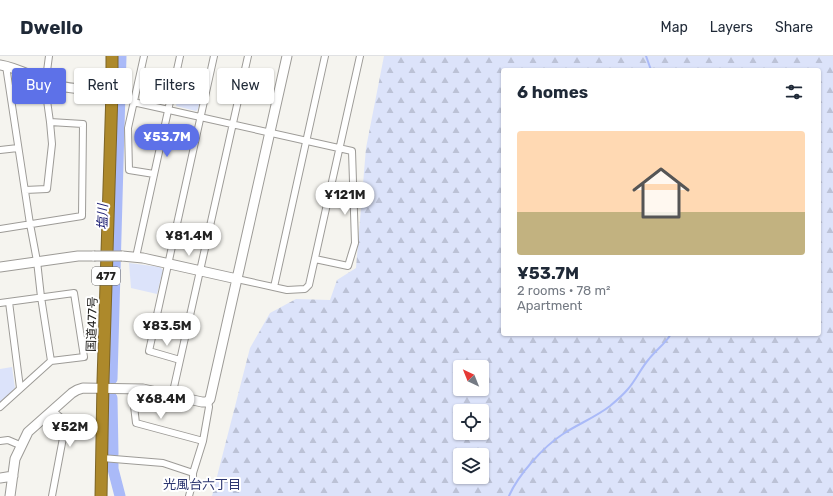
<!DOCTYPE html>
<html lang="en">
<head>
<meta charset="utf-8">
<style>
	body { margin:0; font-family:Rubik,"Noto Sans JP",sans-serif; background:#f2f2f3; color:#1f2937; height:100vh; display:flex; flex-direction:column; font-size:15px; white-space:nowrap }
	* { box-sizing:border-box; margin:0 }
	p { font-size:13px; color:#747a83 }
	.icon { flex:none; width:22px; height:22px; fill:none; stroke:currentColor; stroke-width:2; stroke-linecap:round; stroke-linejoin:round }
	.map { position:relative; flex:1; overflow:hidden }
	.panel { position:absolute; left:501px; top:12px; width:320px; height:268px; display:flex; flex-direction:column; background:#fff; border-radius:4px; box-shadow:0 1px 3px #0004 }
	.panel>* { flex:none }
	.hud { position:absolute; left:12px; top:12px; width:380px; height:36px; display:flex; gap:8px }
	.needle { width:26px; rotate:317deg }
	.tools { position:absolute; left:453px; top:304px; display:grid; gap:8px }
	.tools a { display:grid; place-items:center; width:36px; height:36px; border-radius:4px; background:#fff; box-shadow:0 1px 3px #0004; font-size:20px }
	.price { position:absolute; translate:-50% -34px; padding:0 9px; border-radius:14px; background:#fff; color:#222; font-size:13px; line-height:26px; filter:drop-shadow(0 1px 2px #0008) }
	.price::after { content:''; position:absolute; left:50%; top:24px; width:12px; height:9px; margin-left:-6px; background:inherit; clip-path:polygon(0 0,100% 0,50% 100%) }
	.price.current { background:#5d71e8; color:#fff }
	ul { padding:0; list-style:none }
	li { display:grid; align-content:center; gap:8px; height:212px; padding:0 16px }
	li span { display:grid; place-items:center; height:124px; border-radius:4px; color:#555 }
	li>.icon { margin-inline-start:auto }
	span .icon { width:72px; height:72px; fill:#fffc; stroke-width:1 }
	li b { font-size:17px }
	h2 { display:flex; justify-content:space-between; align-items:center; height:48px; padding:0 16px; font-size:17px }
	.tag { padding:0 14px; border-radius:4px; background:#fff; box-shadow:0 1px 3px #0004; font-size:14px; line-height:36px }
	.tag.current { background:#5d71e8; color:#fff }
	header { display:flex; align-items:center; gap:24px; box-sizing:border-box; height:56px; padding:0 20px; background:#fff; border-bottom:1px solid #e0e1e3 }
	header strong { font-size:19px }
	nav { display:flex; gap:22px; margin-inline-start:auto; font-size:14px }
	.map>svg:first-child { display:block }
	.green { fill:#dce3fa }
	.forest { fill:url(#forest-firs); fill-rule:evenodd }
	.lines { fill:none; stroke-linecap:round; stroke-linejoin:round }
	.stream { stroke:#aabaf8; stroke-width:2 }
	.river { stroke:#aabaf8; stroke-width:11 }
	.street-casing { stroke:#9d9b97; stroke-width:8 }
	.secondary-casing { stroke:#9d9b97; stroke-width:11 }
	.highway-casing { stroke:#7d6527; stroke-width:13 }
	.street { stroke:#fff; stroke-width:6 }
	.secondary { stroke:#fff; stroke-width:9 }
	.highway { stroke:#ad892b; stroke-width:11 }
	.secondary-bridge-casing { stroke:#9d9b97; stroke-width:11; stroke-linecap:butt }
	.secondary-bridge { stroke:#fff; stroke-width:9 }
	.labels { text-anchor:middle; stroke-width:4; stroke-linejoin:round; paint-order:stroke }
	.shield { fill:#fff; stroke:#656463; stroke-width:1 }
	.shield-label { font-size:11px; font-weight:bold; fill:#232220 }
	.street-label { font-size:12px; fill:#232220; stroke:#fff }
	.water-label { font-size:13px; font-style:italic; fill:#1b1d72; stroke:#fff }
	.neighbourhood-label { font-size:13px; fill:#2d3771; stroke:#fff }
</style>
</head>
<body>
<header>
<strong>Dwello</strong>
<nav><a>Map</a><a>Layers</a><a>Share</a></nav>
</header>
<div class="map">
<svg width="833" height="440" viewBox="0 0 833 440">
	<defs>
		<pattern id="forest-firs" width="22" height="20" patternUnits="userSpaceOnUse"><rect width="22" height="20" fill="#dce3fa"/><path d="M5 1l3.5 6h-7zM16 11l3.5 6h-7z" fill="#bcc2d6"/></pattern>
	</defs>
	<rect width="100%" height="100%" fill="#f5f4ef"/>
	<path class="green" d="M182 20 205 26 198 53 196 55 176 50Z
		M129 207 160 211 163 214 157 238 131 232Z
		M12 311 15 332 0 347V313Z"/>
	<path class="forest" d="M384 0H833V440H212L250 292 270 257 296 243 330 244 337 224 356 212 366 92ZM503 14H819V278H503ZM460 311H482V333H460ZM460 355H482V377H460ZM460 399H482V421H460Z"/>
	<g class="lines">
		<path class="stream" d="M646 0 651 14
			M509 440C518 419 543 391 563 378 578 368 596 361 610 350 616 345 623 339 628 333 636 324 641 312 649 303 656 294 665 288 671 278"/>
		<path class="river" d="M112 323 121 0
			M112 342 113 398
			M113 408V413L120 440"/>
		<defs>
			<path id="street" d="M144 0 128 72 129 114 154 118
				M6 10 30 168 37 205 41 241 51 305
				M133 46 352 95 355 187 348 210 315 203
				M0 94 18 92
				M25 134 47 133 52 88 50 66 45 30 49 0
				M0 173 82 160 83 68 50 66
				M136 201 180 0
				M237 223 287 234 305 233 309 229 360 0
				M274 231 325 0
				M9 246 20 332
				M0 247 74 237 84 301 51 305 0 351
				M180 304 149 295 214 0
				M132 333 136 367 203 385
				M172 340 248 0
				M0 385 8 384 22 390
				M102 402 163 407 193 417
				M52 440 66 366 53 355
				M189 440 193 425V417L203 385 209 351 208 345"/>
			<path id="secondary" d="M0 9C20 12 37 24 56 29 74 34 94 34 112 35
				M122 200 143 202 237 223
				M0 211 78 200H94
				M0 422 13 420
				M10 440 15 403 28 376 72 337 77 334 83 332 143 333 202 346H207L210 343 287 0"/>
			<path id="highway" d="M101 440 103 325 112 35V0"/>
		</defs>
		<use href="#street" class="street-casing"/>
		<use href="#secondary" class="secondary-casing"/>
		<use href="#highway" class="highway-casing"/>
		<use href="#street" class="street"/>
		<use href="#secondary" class="secondary"/>
		<use href="#highway" class="highway"/>
		<defs>
			<path id="secondary-bridge" d="M94 200H122"/>
		</defs>
		<use href="#secondary-bridge" class="secondary-bridge-casing"/>
		<use href="#secondary-bridge" class="secondary-bridge"/>
	</g>
	<g class="labels">
		<rect class="shield" x="92" y="211" width="28" height="18" rx="3"/>
		<g class="shield-label">
			<text x="106" y="224">477</text>
		</g>
		<g class="street-label">
			<text transform="translate(92 268) rotate(-88)" y="4">国道477号</text>
		</g>
		<g class="water-label">
			<text transform="translate(102 161) rotate(-89)" y="5">塩川</text>
		</g>
		<g class="neighbourhood-label">
			<text x="202" y="433">光風台六丁目</text>
		</g>
	</g>
</svg>
<div class="tools">
<a><svg class="needle" viewBox="-14 -14 28 28"><path d="M0-13l5 13h-10z" fill="#e53935"/><path d="M0 13l5-13h-10z" fill="#747a83"/></svg></a>
<a><svg class="icon" aria-label="locate" viewBox="0 0 24 24"><circle cx="12" cy="12" r="6"/><path d="M12 2v4M12 18v4M2 12h4M18 12h4"/></svg></a>
<a><svg class="icon" aria-label="layers" viewBox="0 0 24 24"><path d="M12 4l9 5-9 5-9-5zM3 14l9 5 9-5"/></svg></a>
</div>
<b class="price current" style="left:167px;top:102px">¥53.7M</b>
<b class="price" style="left:345px;top:160px">¥121M</b>
<b class="price" style="left:189px;top:201px">¥81.4M</b>
<b class="price" style="left:167px;top:291px">¥83.5M</b>
<b class="price" style="left:161px;top:364px">¥68.4M</b>
<b class="price" style="left:70px;top:392px">¥52M</b>
<div class="hud">
<a class="tag current">Buy</a>
<a class="tag">Rent</a>
<a class="tag">Filters</a>
<a class="tag">New</a>
</div>
<section class="panel">
<h2>6 homes<svg class="icon" aria-label="filters" viewBox="0 0 24 24"><path d="M4 7h16M4 17h16"/><circle cx="9" cy="7" r="2"/><circle cx="15" cy="17" r="2"/></svg></h2>
<ul>
<li><span style="background:linear-gradient(#ffd9b3 65%,#c2b280 0)"><svg class="icon" aria-label="home" viewBox="0 0 24 24"><path d="M3 11l9-7 9 7M6 9v11h12V9"/></svg></span><div><b>¥53.7M</b><p>2 rooms · 78 m²</p><p>Apartment</p></div></li>
</ul>
</section>
</div>
</body>
</html>
